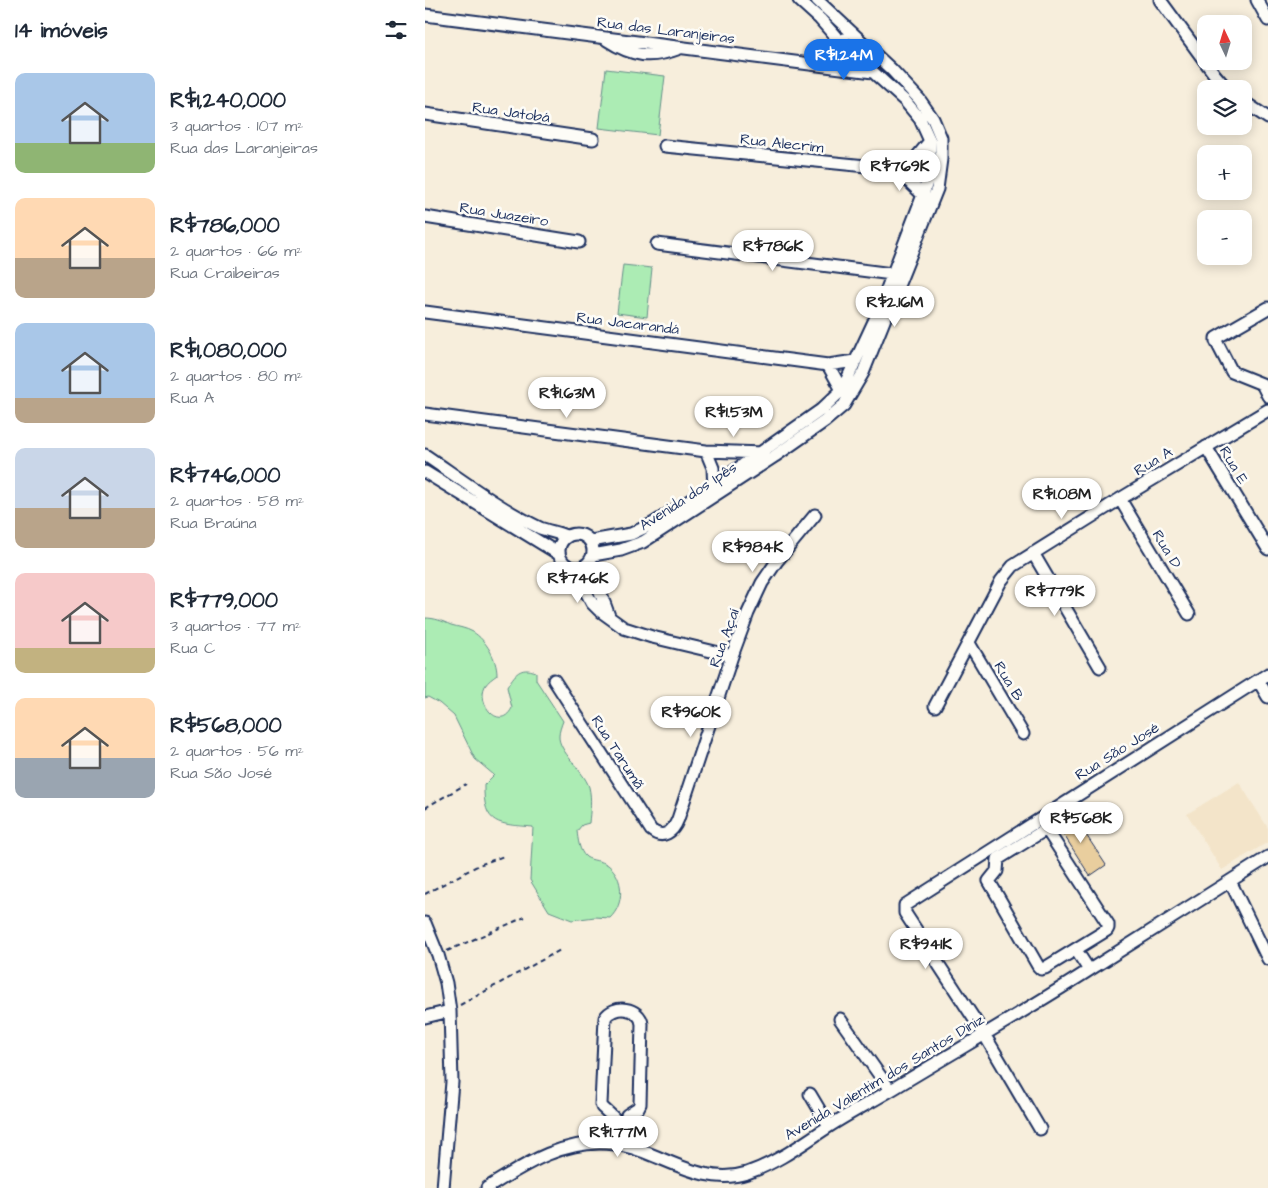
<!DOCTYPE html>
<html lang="pt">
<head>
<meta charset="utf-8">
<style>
	body { margin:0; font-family:"Architects Daughter",sans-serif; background:#f2f2f3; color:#1f2937; height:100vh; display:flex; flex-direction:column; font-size:19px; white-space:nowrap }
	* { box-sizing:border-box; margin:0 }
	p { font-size:16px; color:#747a83 }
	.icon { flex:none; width:28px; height:28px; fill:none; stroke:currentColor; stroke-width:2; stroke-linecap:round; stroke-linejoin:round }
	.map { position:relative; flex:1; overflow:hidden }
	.details { display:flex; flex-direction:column; background:#fff; width:425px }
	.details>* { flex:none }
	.needle { width:32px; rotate:356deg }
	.controls { position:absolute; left:772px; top:15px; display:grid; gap:10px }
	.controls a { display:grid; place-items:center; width:55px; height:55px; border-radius:10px; background:#fff; box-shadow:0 2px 12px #0003; font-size:25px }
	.price { position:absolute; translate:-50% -42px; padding:0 11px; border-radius:18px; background:#fff; color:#222; font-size:16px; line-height:32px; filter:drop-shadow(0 1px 2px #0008) }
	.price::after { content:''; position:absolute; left:50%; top:30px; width:15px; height:11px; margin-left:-8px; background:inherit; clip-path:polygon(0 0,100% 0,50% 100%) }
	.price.on { background:#1a73e8; color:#fff }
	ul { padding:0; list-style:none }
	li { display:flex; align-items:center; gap:15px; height:125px; padding:0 15px }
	li span { display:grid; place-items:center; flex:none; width:140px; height:100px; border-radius:10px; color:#555 }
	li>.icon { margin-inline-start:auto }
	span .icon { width:60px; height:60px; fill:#fffc; stroke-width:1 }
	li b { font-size:21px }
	h2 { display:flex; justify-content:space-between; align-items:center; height:60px; padding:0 15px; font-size:21px }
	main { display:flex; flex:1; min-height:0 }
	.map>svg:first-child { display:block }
	.built { fill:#f3e4c9 }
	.green { fill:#acecb4; stroke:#648e89 }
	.building { fill:#e9ce9e; stroke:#1b2f5e }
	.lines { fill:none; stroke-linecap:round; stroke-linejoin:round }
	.minor-casing { stroke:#1b2f5e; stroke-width:15 }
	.path { stroke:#1b2f5e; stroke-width:2; stroke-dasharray:5 4; stroke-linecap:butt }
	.minor { stroke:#fdfcf7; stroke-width:11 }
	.labels { text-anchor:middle; stroke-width:5; stroke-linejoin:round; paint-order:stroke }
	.street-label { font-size:15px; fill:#1b2f5e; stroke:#fdfcf7 }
</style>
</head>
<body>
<main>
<section class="details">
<h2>14 imóveis<svg class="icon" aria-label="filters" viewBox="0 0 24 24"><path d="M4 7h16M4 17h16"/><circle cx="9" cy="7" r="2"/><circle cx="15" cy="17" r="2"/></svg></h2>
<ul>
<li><span style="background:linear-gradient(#a9c7e8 70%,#8fb573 0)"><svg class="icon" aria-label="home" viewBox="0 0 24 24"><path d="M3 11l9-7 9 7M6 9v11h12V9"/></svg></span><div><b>R$1,240,000</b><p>3 quartos · 107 m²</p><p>Rua das Laranjeiras</p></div></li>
<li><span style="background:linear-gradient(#ffd9b3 60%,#b9a48a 0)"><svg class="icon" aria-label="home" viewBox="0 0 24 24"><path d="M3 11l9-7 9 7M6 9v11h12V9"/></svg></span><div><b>R$786,000</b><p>2 quartos · 66 m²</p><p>Rua Craibeiras</p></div></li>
<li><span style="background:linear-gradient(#a9c7e8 75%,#b9a48a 0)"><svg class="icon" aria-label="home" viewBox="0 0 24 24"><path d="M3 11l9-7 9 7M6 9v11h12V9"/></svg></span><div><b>R$1,080,000</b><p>2 quartos · 80 m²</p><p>Rua A</p></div></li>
<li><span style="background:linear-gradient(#c9d6e8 60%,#b9a48a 0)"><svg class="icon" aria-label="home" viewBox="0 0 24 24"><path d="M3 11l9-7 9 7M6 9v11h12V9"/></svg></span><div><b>R$746,000</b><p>2 quartos · 58 m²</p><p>Rua Braúna</p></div></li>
<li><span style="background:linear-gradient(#f6c9c9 75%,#c2b280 0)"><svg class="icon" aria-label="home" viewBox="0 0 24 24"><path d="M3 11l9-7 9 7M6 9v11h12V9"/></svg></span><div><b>R$779,000</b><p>3 quartos · 77 m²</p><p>Rua C</p></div></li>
<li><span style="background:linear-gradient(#ffd9b3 60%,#9aa5b1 0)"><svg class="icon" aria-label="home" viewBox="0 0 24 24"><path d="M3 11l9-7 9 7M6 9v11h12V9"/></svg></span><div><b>R$568,000</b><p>2 quartos · 56 m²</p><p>Rua São José</p></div></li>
</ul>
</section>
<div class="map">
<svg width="843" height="1188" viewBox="0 0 843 1188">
	<rect width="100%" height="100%" fill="#f7eedc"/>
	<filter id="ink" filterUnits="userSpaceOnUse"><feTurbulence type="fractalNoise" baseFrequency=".02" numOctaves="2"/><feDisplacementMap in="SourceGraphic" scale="10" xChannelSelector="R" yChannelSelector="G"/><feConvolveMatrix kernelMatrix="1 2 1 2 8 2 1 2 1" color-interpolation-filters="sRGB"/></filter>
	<g filter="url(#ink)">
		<path class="built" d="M814 782 843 828V842L797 870 762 814Z"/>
		<path class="green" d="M181 69 240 76 233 135 174 128Z
			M198 265 227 268 222 317 192 313Z
			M0 618C10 618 17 621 26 625 33 627 41 628 48 632 61 640 72 659 72 675 68 678 63 681 60 686 51 704 75 732 87 708L82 687C90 674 95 666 111 672V680L138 721C136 726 134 732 134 736 133 751 159 771 164 787 167 799 165 812 164 823L157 825 152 831C153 839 154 851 161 857 167 861 176 860 183 865 199 877 200 904 185 918L170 917 147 920 124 911 105 880 108 827C74 824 58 826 59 785L69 775 50 759 29 716 14 703 3 697 0 698Z"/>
		<path class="building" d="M646 812 681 865 665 876 630 821Z"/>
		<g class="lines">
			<defs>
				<path id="minor" d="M735 0 790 75 802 89
					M832 0 843 20
					M0 15 448 72
					M182 40C208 57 226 59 255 48
					M393 64C404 58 415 52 419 39
					M819 102 843 118
					M0 114 168 139
					M240 146 471 169 490 159 505 141
					M471 169 498 195
					M0 217 154 242
					M232 244 467 274
					M843 308 791 338V341L807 372 837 384 843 396
					M0 312 403 365 430 361
					M403 365 417 390
					M0 414 281 451 338 453
					M781 447 843 549
					M281 451 288 468 289 490
					M0 455C37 480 75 509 115 528 124 531 133 533 141 536
					M0 472 134 554
					M695 499 764 614
					M134 551a17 17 0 1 1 34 0a17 17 0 1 1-34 0Z
					M166 541 206 534 227 524 288 486 396 410 417 390 452 315 498 195 504 175 505 141 495 119 480 101 417 44 395 19 374 0
					M608 553 675 667
					M168 555 196 550 218 542 350 456 400 421 419 405 438 373 512 189 516 159V138L508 119 494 99 467 70 392 0
					M164 562 184 616
					M148 568 167 603 174 610 199 628 227 637 307 656
					M544 643 598 734
					M129 680 226 830C238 840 248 832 253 819L307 656 323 613 337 583 352 561 390 515
					M833 680 843 697
					M510 706 576 581 588 566 695 499 843 410
					M622 830 683 924V928L682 930 620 968 616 969 613 966 564 881 572 871 573 859 618 831Z
					M805 881 843 959
					M0 923 13 955 21 983 25 1011 27 1082 18 1188
					M651 950 664 970
					M0 1017 25 1011
					M415 1019 465 1090
					M385 1094 404 1126
					M615 1129 559 1034 480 913V905L843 674
					M189 1144V1118L177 1107 176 1104 180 1018C188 1004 215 1007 217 1024L215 1104 213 1108 202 1115 201 1146
					M62 1188C100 1164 142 1137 190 1144 234 1150 275 1188 322 1173 352 1163 377 1144 403 1127 426 1112 452 1099 476 1084 539 1046 604 1009 666 969 725 932 784 894 843 857"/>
			</defs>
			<use href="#minor" class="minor-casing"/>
			<path class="path" d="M0 808 41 784
				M0 894 54 865 79 856
				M22 951 100 917
				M35 1005 137 949"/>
			<use href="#minor" class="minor"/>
		</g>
	</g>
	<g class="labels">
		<g class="street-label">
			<text transform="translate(241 30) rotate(7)" y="5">Rua das Laranjeiras</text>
			<text transform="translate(86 112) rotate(8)" y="5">Rua Jatobá</text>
			<text transform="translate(357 143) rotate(6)" y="5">Rua Alecrim</text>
			<text transform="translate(79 214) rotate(9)" y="5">Rua Juazeiro</text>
			<text transform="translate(203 323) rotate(7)" y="5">Rua Jacarandá</text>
			<text transform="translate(728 461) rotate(-31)" y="5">Rua A</text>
			<text transform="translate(809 465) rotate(59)" y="5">Rua E</text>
			<text transform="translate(263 496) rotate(-33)" y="5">Avenida dos Ipês</text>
			<text transform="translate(742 549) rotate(59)" y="5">Rua D</text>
			<text transform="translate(299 638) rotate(-70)" y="5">Rua Açaí</text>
			<text transform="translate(584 681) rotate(59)" y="5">Rua B</text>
			<text transform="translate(692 751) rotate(-32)" y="5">Rua São José</text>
			<text transform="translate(193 752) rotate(57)" y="5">Rua Tarumã</text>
			<text transform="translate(459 1077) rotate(-31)" y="5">Avenida Valentim dos Santos Diniz</text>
		</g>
	</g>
</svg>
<div class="controls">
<a><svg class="needle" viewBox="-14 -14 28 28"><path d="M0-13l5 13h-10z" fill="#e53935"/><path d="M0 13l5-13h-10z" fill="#747a83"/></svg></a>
<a><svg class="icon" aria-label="layers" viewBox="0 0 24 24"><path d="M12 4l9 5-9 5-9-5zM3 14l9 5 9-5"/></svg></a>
<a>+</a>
<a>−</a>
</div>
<b class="price on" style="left:419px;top:81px">R$1.24M</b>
<b class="price" style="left:475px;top:192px">R$769K</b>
<b class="price" style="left:348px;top:272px">R$786K</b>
<b class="price" style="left:470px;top:328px">R$2.16M</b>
<b class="price" style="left:142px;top:419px">R$1.63M</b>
<b class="price" style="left:309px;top:438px">R$1.53M</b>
<b class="price" style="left:637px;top:520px">R$1.08M</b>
<b class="price" style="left:328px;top:573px">R$984K</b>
<b class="price" style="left:153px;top:604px">R$746K</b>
<b class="price" style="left:630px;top:617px">R$779K</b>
<b class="price" style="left:266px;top:738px">R$960K</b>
<b class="price" style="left:656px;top:844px">R$568K</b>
<b class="price" style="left:501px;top:970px">R$941K</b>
<b class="price" style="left:193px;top:1158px">R$1.77M</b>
</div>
</main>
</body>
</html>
